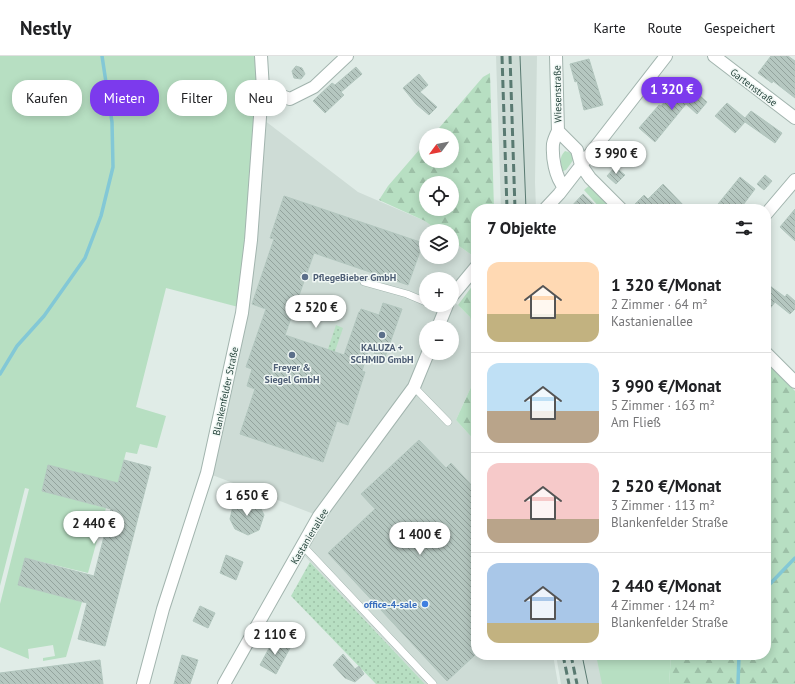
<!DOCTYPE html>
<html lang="de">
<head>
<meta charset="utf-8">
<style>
	body { margin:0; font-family:"PT Sans",sans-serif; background:#f6f6f6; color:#202124; height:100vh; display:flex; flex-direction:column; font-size:15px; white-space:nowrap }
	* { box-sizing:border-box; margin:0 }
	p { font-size:13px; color:#757577 }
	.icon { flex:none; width:22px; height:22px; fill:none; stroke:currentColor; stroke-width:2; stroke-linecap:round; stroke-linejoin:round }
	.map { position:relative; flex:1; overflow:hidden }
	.side { position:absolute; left:471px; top:148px; width:300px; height:456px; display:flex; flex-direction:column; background:#fff; border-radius:16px; box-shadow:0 2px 10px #0003 }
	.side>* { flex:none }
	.guide { position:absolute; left:12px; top:24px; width:380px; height:36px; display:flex; gap:8px }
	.needle { width:26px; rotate:238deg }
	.tools { position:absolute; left:419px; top:72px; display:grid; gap:8px }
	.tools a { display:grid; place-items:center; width:40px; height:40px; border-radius:50%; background:#fff; box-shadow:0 2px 10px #0003; font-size:20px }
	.price { position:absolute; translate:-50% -34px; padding:0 9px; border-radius:14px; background:#fff; color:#222; font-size:13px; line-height:26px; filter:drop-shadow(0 1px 2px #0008) }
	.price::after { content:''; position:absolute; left:50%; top:24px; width:12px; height:9px; margin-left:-6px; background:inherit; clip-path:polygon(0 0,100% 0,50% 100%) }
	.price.current { background:#7c3aed; color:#fff }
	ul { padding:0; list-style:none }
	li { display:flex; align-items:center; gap:12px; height:100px; padding:0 16px }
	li+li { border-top:1px solid #e0e0e0 }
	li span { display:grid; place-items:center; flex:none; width:112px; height:80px; border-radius:12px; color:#555 }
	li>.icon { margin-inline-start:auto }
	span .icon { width:48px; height:48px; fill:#fffc; stroke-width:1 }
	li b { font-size:17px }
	h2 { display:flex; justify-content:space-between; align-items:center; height:48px; padding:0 16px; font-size:17px }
	.chip { padding:0 14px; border-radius:16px; background:#fff; box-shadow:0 2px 10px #0003; font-size:14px; line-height:36px }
	.chip.current { background:#7c3aed; color:#fff }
	header { display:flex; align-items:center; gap:24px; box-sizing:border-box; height:56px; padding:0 20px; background:#fff; border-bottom:1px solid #e0e0e0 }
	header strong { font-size:19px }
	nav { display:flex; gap:22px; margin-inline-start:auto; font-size:14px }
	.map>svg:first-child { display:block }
	.built { fill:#cedcd6; fill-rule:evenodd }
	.grass { fill:#b7dfc2 }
	.forest { fill:url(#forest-firs); fill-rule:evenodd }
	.garden { fill:url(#garden-dots) }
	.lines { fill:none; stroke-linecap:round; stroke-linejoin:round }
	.stream { stroke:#83c8d6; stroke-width:3.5 }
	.building { fill:url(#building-back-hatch); stroke:#b2c6be }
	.lane-casing { stroke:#a2b4ae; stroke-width:8 }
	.street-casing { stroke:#a2b4ae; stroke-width:14 }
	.lane { stroke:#fff; stroke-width:7 }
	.street { stroke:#fff; stroke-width:12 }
	.tram { stroke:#597a71; stroke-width:1 }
	.rail { stroke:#597a71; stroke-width:3; stroke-dasharray:8 4; stroke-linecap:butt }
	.service-dot { fill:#5c6f8a; stroke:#f1f8f5; stroke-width:1.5 }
	.shop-dot { fill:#3f7fe0; stroke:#f1f8f5; stroke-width:1.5 }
	.labels { text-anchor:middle; stroke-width:3; stroke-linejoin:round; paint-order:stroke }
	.street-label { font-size:10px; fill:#1f3e36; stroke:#f1f8f5 }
	.service-label { font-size:10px; font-weight:bold; fill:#4e5e75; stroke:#f1f8f5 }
	.shop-label { font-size:10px; font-weight:bold; fill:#366cbe; stroke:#f1f8f5; text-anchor:end }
</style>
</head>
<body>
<header>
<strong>Nestly</strong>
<nav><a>Karte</a><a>Route</a><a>Gespeichert</a></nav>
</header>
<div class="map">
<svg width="795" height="628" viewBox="0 0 795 628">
	<defs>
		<pattern id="forest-firs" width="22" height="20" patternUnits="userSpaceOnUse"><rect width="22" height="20" fill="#b7dfc2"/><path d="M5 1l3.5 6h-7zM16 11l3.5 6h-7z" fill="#9dc0a7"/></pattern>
		<pattern id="garden-dots" width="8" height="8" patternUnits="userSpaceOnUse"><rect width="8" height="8" fill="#b7dfc2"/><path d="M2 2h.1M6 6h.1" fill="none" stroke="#9dc0a7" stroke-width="1.8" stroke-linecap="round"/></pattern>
		<pattern id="building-back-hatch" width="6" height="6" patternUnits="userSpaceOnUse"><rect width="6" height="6" fill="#b5c7c0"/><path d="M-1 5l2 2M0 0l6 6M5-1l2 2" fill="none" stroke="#93a39d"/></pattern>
	</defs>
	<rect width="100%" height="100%" fill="#e0ece7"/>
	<path class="built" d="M496 0H537L535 126 536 153H501Z
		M260 61 358 136 425 165 438 175H426V201H452V185L476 202 452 240V223H426V249H452V245L458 249 470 261 476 300V320L456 364 476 386V599H553L558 628H425L300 495 319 460 207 417 242 257ZM426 271H452V297H426Z
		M556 599H612L614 628H561Z"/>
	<path class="grass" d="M0 0H258L261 36 242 252 166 232 136 351 166 360 157 392 140 388 137 398 126 396 118 427 48 409 42 435 106 452 88 517 25 502 18 529 82 546 66 601 43 605V602L55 600 53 589 28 593 29 603 0 591V548L29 433 25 432 0 530Z
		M565 95C570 96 573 98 574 103L566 114 563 115C560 107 559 101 565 95Z
		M590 129 616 153H601L584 134Z
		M596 599H671L669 628H602Z"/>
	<path class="forest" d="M490 17 494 153H476V202L452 185V175H438L425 165 379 144 388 130 426 86V105H452V79H433L483 21ZM426 127H452V153H426Z
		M476 225V300L470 261 458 249Z
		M766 306 795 335V628H669L671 599H766Z
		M476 320V386L456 364Z"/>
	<path class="garden" d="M336 269 343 272 334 298 327 296Z
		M310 506 425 628H376L291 540Z"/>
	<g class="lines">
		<path class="stream" d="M0 318 17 290 44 260 85 202 101 160 113 111 112 66 102 0
			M766 532 795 502
			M738 628 739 599"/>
	</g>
	<path class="building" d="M771 0H788L795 5V42L773 25 772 27 758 17Z
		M589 3 603 49 584 54 577 25 575 26 570 8Z
		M296 10 302 12 305 18 301 23 294 22 292 15Z
		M356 11 362 18 341 36 344 39 325 57 313 45 332 27 335 29Z
		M419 18 428 29 420 36 437 51 429 59 416 48 403 32Z
		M683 25 707 46 697 58 686 48 655 86 639 72 659 49 661 50Z
		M727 47 745 62 751 55 782 77 775 87 745 66 735 77 715 60Z
		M615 111 625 119 616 128 607 120Z
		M765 119 772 125 764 134 757 128Z
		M740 121 755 133 740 153H714Z
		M663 128 687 153H656L651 148 646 153H641L635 148 644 139 648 143Z
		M583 138 599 153H569Z
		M284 140 423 187 408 229 314 197 285 279 344 299 359 256H360L361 253 379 259 383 247 402 253 385 301 368 295 362 315 365 316 348 369 337 365 323 406 240 378 255 333 247 330 252 313 246 311 266 253 252 248 274 183 270 182Z
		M795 153V185L780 171Z
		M766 227 785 241 787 238 795 245V253L790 258 775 246 766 258Z
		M419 384 446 412 451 407 476 434V598L447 625 328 497 375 453 361 438Z
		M124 404 151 411 105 590 78 583 87 547 18 529 25 502 94 520 111 453 42 435 48 409 118 427Z
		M243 444 259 449 264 459 259 474 248 479 235 473 230 463 233 450Z
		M226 499 243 506 236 524 220 517Z
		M200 550 215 557 208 572 193 565Z
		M274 583 290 592 276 618 260 609Z
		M343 598 355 613 359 610 364 618 355 626 345 622 333 609Z
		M182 599 198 604 190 628H174Z
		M100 604 103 628H0V617Z"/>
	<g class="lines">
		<defs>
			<path id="lane" d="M364 226 407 238 426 246
				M431 249 445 256
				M414 331 448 366
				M303 490 433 628"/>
			<path id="street" d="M261 0 263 33 290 43 314 31 347 0
				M556 0 558 75C556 79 554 83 553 88 552 101 555 121 564 131
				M714 0 795 62
				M558 75 577 94 581 109 590 122 621 153
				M545 153 559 138 666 0
				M766 158 795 124
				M452 240 476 211
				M438 271 447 249
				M766 297 795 326
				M143 628 163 553 207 417 242 257 251 184 260 61 263 33
				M224 628 319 460 414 331 428 297"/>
		</defs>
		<use href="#lane" class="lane-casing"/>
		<use href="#street" class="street-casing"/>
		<use href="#lane" class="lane"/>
		<use href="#street" class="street"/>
		<path class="tram" d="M520 0 526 153
			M582 599 588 628"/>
		<path class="rail" d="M502 0 507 153
			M510 0 515 153
			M563 599 569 628
			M571 599 577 628"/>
	</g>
	<g class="service-dot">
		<circle cx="305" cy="221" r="4"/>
		<circle cx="382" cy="279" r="4"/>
		<circle cx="292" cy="299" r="4"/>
	</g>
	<circle class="shop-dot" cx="425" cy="548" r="4"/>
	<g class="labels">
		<g class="street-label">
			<text transform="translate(754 31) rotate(37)" y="4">Gartenstraße</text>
			<text transform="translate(557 38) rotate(-91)" y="4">Wiesenstraße</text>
			<text transform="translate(225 335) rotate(-78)" y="4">Blankenfelder Straße</text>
			<text transform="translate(309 480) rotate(-59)" y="4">Kastanienallee</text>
		</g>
		<g class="service-label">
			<text x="313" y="225" text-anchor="start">PflegeBieber GmbH</text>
			<text x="382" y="295">KALUZA +<tspan x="382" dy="12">SCHMID GmbH</tspan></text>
			<text x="292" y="315">Freyer &amp;<tspan x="292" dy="12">Siegel GmbH</tspan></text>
		</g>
		<g class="shop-label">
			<text x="417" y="552">office-4-sale</text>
		</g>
	</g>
</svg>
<div class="tools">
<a><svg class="needle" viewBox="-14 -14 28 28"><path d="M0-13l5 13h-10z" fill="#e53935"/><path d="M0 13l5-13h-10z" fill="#757577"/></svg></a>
<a><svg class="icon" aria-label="locate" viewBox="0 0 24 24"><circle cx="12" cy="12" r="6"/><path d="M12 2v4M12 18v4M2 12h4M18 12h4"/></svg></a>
<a><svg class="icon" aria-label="layers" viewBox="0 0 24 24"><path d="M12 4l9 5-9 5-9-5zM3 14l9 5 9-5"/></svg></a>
<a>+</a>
<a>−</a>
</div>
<b class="price current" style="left:672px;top:55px">1 320 €</b>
<b class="price" style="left:616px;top:119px">3 990 €</b>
<b class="price" style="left:316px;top:273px">2 520 €</b>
<b class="price" style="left:247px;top:461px">1 650 €</b>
<b class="price" style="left:94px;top:489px">2 440 €</b>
<b class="price" style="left:420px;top:500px">1 400 €</b>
<b class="price" style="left:275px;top:600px">2 110 €</b>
<div class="guide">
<a class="chip">Kaufen</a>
<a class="chip current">Mieten</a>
<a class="chip">Filter</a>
<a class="chip">Neu</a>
</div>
<section class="side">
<h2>7 Objekte<svg class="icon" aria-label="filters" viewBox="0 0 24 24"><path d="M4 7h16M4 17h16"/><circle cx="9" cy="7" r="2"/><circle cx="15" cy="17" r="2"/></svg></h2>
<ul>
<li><span style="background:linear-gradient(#ffd9b3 65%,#c2b280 0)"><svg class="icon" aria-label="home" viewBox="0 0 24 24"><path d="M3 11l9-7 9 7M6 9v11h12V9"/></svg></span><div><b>1 320 €/Monat</b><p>2 Zimmer · 64 m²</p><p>Kastanienallee</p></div></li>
<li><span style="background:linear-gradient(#bfe0f5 60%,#b9a48a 0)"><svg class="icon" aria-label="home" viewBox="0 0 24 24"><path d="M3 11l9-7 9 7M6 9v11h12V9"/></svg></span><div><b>3 990 €/Monat</b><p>5 Zimmer · 163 m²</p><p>Am Fließ</p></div></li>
<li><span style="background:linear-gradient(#f6c9c9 70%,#b9a48a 0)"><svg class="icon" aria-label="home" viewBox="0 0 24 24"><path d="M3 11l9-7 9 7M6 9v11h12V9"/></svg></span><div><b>2 520 €/Monat</b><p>3 Zimmer · 113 m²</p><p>Blankenfelder Straße</p></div></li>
<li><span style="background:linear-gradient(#a9c7e8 75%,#c2b280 0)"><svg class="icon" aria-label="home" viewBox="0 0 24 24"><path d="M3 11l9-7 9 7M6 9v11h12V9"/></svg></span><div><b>2 440 €/Monat</b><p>4 Zimmer · 124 m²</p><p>Blankenfelder Straße</p></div></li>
</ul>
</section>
</div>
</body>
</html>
